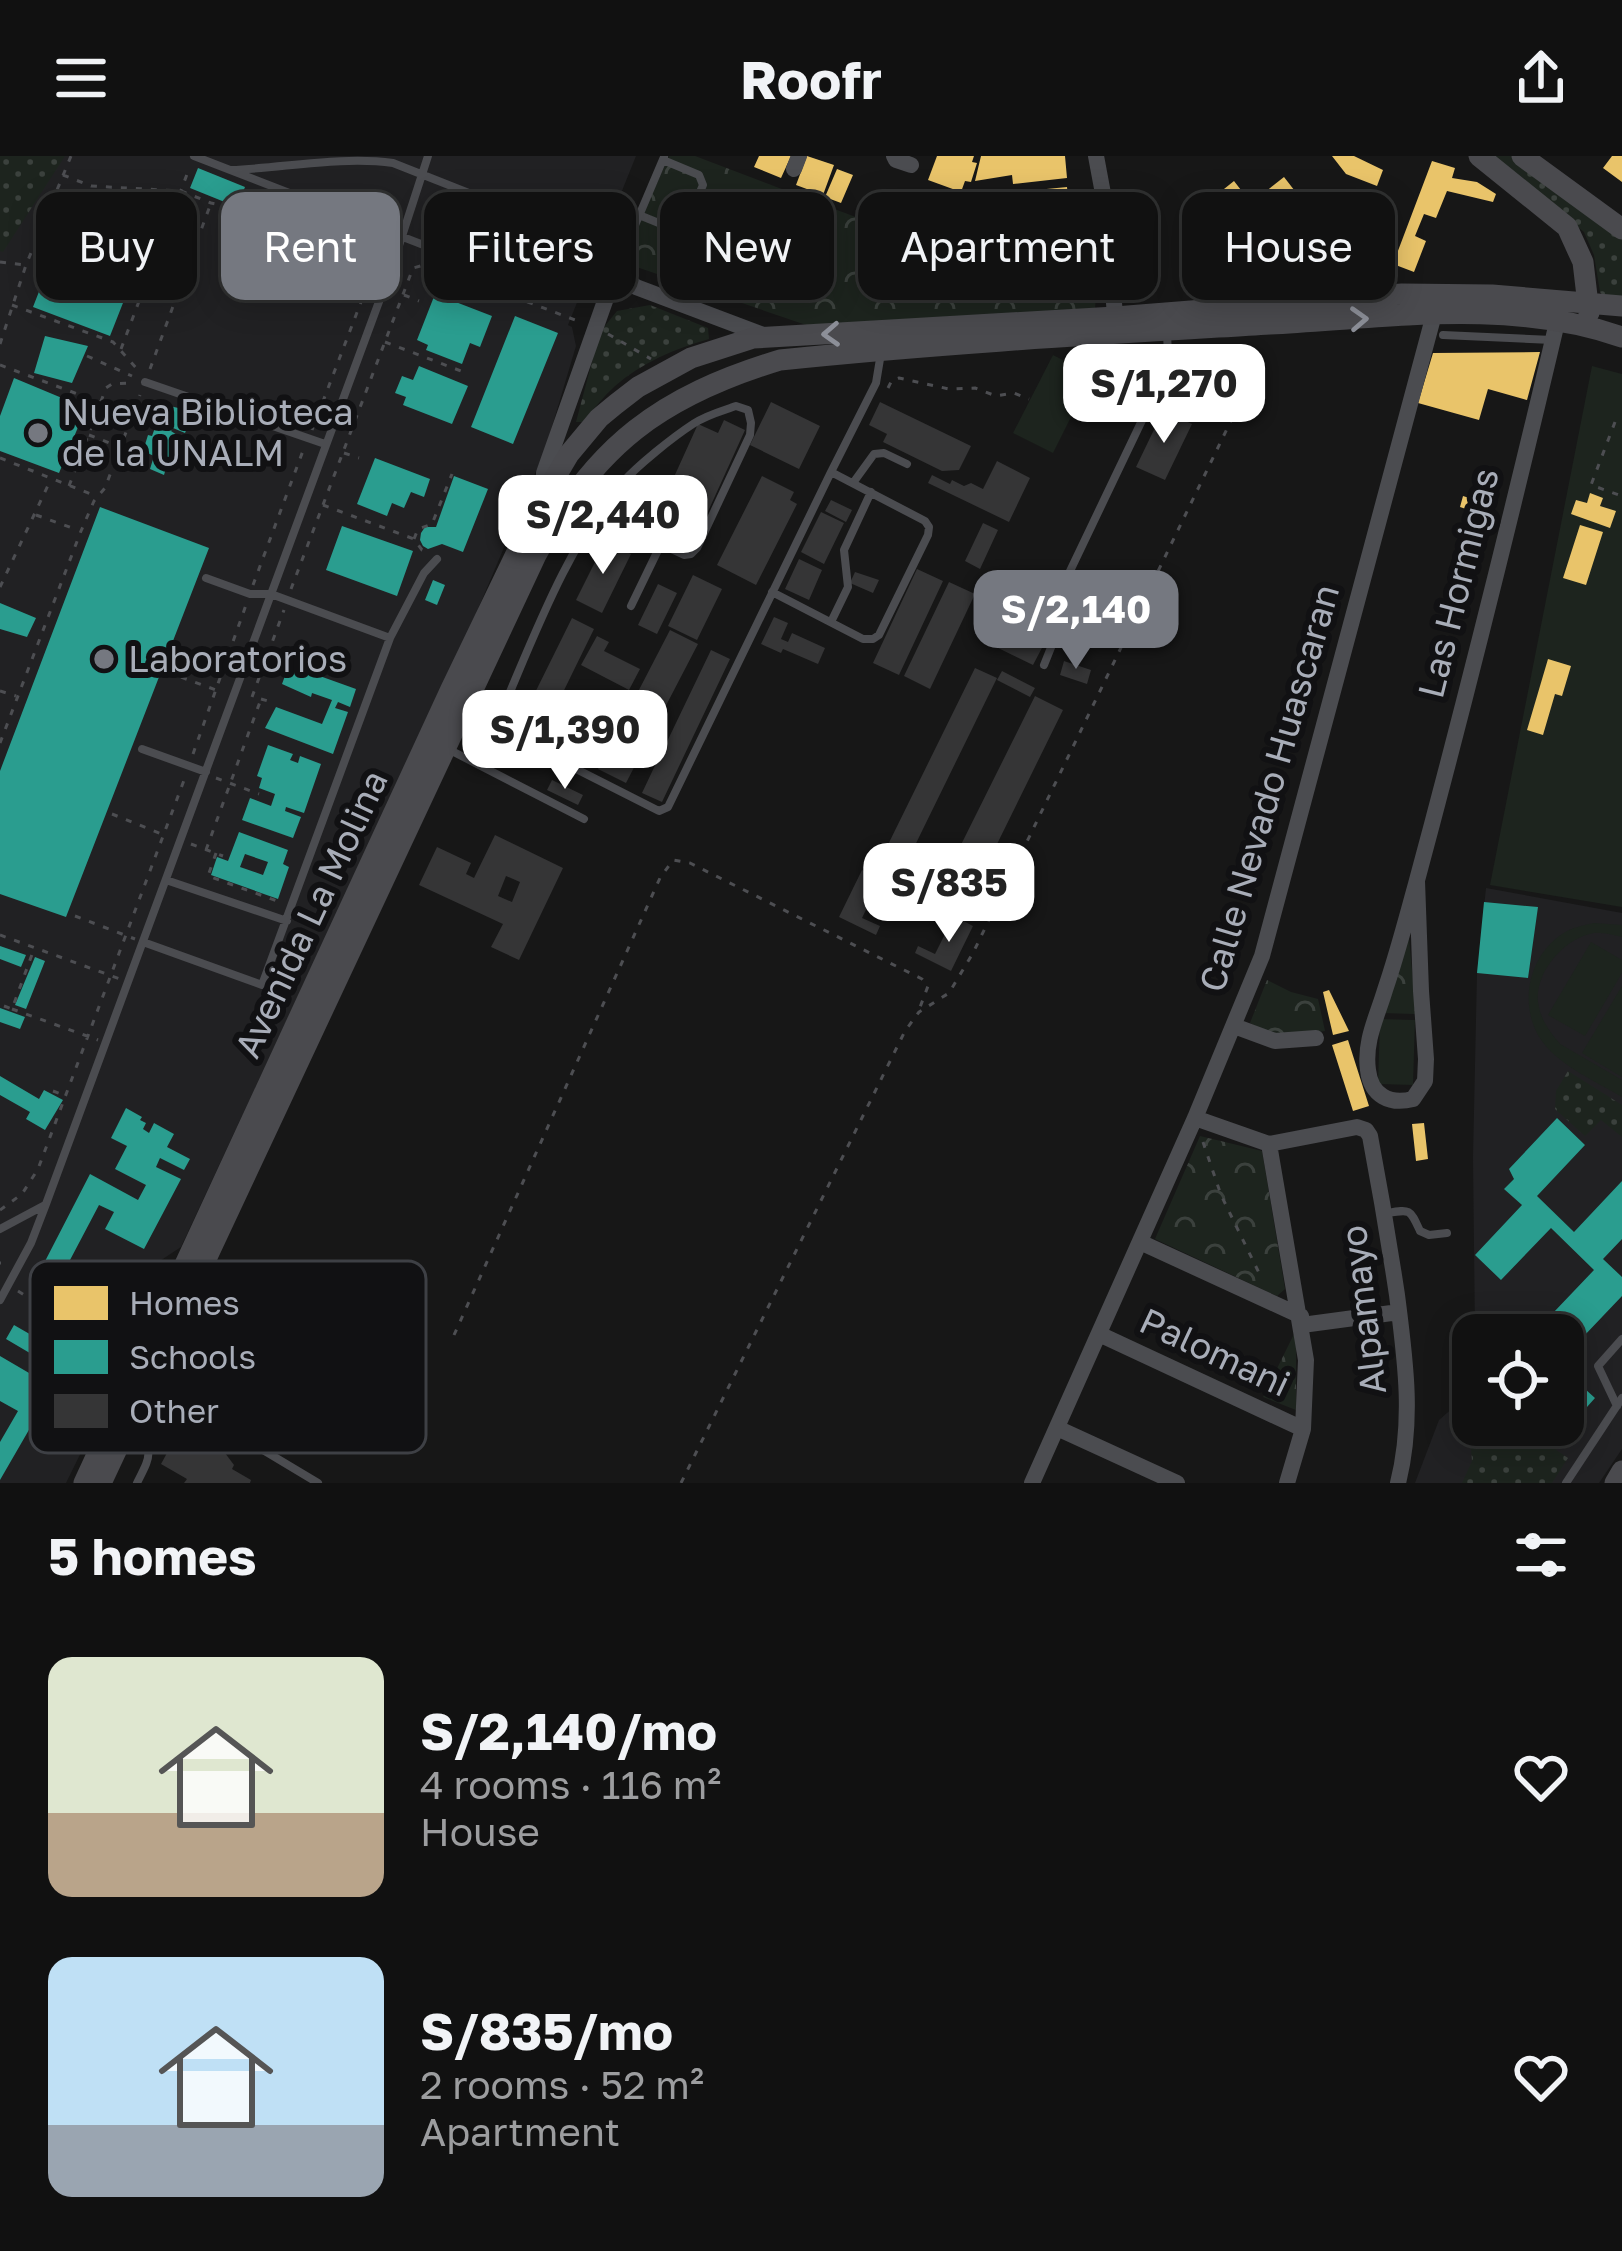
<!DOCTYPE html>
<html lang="en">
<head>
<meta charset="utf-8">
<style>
	body { margin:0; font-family:"Golos Text",sans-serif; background:#1a1a1a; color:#f1f3f6; height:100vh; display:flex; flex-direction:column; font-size:45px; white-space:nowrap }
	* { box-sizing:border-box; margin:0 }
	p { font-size:39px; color:#9c9d9f }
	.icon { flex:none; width:66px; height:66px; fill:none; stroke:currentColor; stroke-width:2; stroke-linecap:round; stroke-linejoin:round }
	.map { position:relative; height:1327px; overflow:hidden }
	.side { display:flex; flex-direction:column; background:#111; flex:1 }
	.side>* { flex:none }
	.hud { position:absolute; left:36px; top:36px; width:1551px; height:108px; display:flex; gap:24px }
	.buttons { position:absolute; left:1452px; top:1158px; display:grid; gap:24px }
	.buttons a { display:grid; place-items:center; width:132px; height:132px; border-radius:24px; background:#111; box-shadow:0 6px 30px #0003,0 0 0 3px #303131; font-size:60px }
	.price { position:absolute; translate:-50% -102px; padding:0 27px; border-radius:24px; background:#fff; color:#222; font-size:39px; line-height:78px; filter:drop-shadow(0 3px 6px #0008) }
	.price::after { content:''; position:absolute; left:50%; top:72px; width:36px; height:27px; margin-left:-18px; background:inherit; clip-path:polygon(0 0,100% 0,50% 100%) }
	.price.current { background:#757880; color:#fff }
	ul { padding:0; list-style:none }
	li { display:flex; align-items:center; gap:36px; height:300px; padding:0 48px }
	li span { display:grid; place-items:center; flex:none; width:336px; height:240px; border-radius:24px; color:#555 }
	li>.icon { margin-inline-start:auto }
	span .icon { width:144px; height:144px; fill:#fffc; stroke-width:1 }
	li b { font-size:51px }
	h2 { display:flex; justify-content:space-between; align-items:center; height:144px; padding:0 48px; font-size:51px }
	.pill { padding:0 42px; border-radius:24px; background:#111; box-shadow:0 6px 30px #0003,0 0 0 3px #303131; font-size:42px; line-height:108px }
	.pill.current { background:#757880; color:#fff }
	header { display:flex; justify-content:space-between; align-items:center; height:156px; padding:0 48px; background:#111; font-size:54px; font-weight:700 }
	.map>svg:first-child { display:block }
	.built { fill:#212123 }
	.grass { fill:url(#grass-dots) }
	.forest { fill:url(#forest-crowns) }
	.pitch { fill:#1d241e }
	.homes { fill:#e9c46a }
	.schools { fill:#2a9d8f; fill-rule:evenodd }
	.building { fill:#353536; fill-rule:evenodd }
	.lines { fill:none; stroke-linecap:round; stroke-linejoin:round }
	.path { stroke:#4d4e52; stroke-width:3; stroke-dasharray:6 9; stroke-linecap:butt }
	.lane { stroke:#4b4c50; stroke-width:8 }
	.street { stroke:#4b4c50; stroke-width:16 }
	.secondary { stroke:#4a4a4e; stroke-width:21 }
	.oneway { stroke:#8c8f98 }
	.poi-dot { fill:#757880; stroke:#111113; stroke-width:4.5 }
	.labels { text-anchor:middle; stroke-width:12; stroke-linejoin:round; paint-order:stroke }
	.poi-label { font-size:36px; fill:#a8adb8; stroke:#111113; text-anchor:start }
	.street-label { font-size:36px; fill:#a8adb8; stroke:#111113 }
	.key { fill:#111113; stroke:#3e4045; stroke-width:3 }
	.key-label { font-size:33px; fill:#a8adb8 }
</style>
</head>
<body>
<header><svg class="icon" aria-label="menu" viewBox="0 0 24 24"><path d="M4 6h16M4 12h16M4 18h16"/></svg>Roofr<svg class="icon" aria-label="share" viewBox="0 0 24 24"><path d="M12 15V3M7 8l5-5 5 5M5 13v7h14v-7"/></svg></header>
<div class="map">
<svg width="1622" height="1327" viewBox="0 0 1622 1327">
	<defs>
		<pattern id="grass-dots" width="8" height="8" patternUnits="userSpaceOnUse" patternTransform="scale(3)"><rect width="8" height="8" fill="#1d241e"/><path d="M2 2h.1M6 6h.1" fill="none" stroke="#3b413d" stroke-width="1.8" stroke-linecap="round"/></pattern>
		<pattern id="forest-crowns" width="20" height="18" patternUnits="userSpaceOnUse" patternTransform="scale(3)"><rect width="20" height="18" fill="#1d241e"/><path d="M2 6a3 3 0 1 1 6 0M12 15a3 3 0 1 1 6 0" fill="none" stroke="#3b413d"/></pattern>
	</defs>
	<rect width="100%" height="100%" fill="#171717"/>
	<path class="built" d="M0 0H636L568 169 572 171 576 190 545 294 473 465 181 1091 140 1118 129 1141 132 1193 66 1327H0Z
		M1486 732 1622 757V1293L1599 1327H1415L1439 1264 1471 1236 1473 1231V1269H1563V1179H1475L1473 1001 1477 817Z"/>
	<path class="grass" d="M0 0H65L3 96 0 95Z
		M1491 0H1511L1622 83V145L1605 142 1600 136 1594 99 1584 76Z
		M442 37 525 70 536 79 542 94 537 103 474 92 430 77 423 59 430 46Z
		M650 149 708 172 709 183C676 192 641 207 615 230 603 241 593 254 582 266H576L600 176 617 155Z
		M1568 915 1622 949V981L1601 964 1585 980 1555 953 1556 935Z
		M1473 1238V1269H1533L1560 1287 1556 1294 1568 1302 1552 1327H1462L1472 1305 1468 1257 1463 1252Z"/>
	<path class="forest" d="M669 0H695L903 79 1045 141 1096 136 1095 153 815 172 622 106Z
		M1408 771 1416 858 1383 857Z
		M1267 824 1291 836 1318 843 1325 875C1298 879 1274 882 1250 867Z
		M1200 980 1262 995 1285 1133 1277 1140 1155 1083Z
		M1296 1174V1254L1263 1241Z"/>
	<path class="pitch" d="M1053 199 1092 219 1053 297 1013 277Z
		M1592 210 1622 218V751L1490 729Z
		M1594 767 1622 769V781C1613 779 1603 776 1594 777 1564 782 1535 816 1538 846 1540 863 1550 876 1560 888L1622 924V941C1597 926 1563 911 1545 889 1516 854 1527 797 1567 775 1575 771 1585 769 1594 767Z
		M1591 786 1622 804V817L1585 880 1548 859Z
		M1622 830V921L1582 897Z
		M1380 863 1415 864 1413 929 1378 928Z"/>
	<path class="homes" d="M759 0H791L781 22 754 11Z
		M807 0 834 9 823 39 796 29Z
		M937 0H974L972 6 977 7 971 26 965 25 961 36 928 24Z
		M981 0H1065L1067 22 1013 28 1012 19 975 25Z
		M1332 0H1354L1383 14 1377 30 1346 18Z
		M1612 0H1622V26L1603 12Z
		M1432 5 1455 12 1452 22 1477 26 1496 38 1493 46 1447 35 1436 62 1424 58 1415 80 1426 85 1414 116 1393 108Z
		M837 13 853 19 841 47 825 41Z
		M1284 21 1319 66 1307 76 1297 63 1273 82 1260 79 1224 33 1234 25 1251 47Z
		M1067 31 1070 63 1018 68 1015 36Z
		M883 54 907 62 903 74 879 66Z
		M1358 54 1376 66 1331 97 1320 80Z
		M1076 68 1079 100 997 107 994 75Z
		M1097 101 1099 131 1044 136 1042 106Z
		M1389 102 1391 123 1214 130V112Z
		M1540 196 1527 244 1488 233 1479 264 1418 247 1433 197Z
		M1590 337 1603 342 1600 350 1616 355 1610 372 1571 358 1576 344 1587 347Z
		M1463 340 1491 349 1487 360 1460 351Z
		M1580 369 1603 376 1586 429 1563 422Z
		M1548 503 1571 510 1562 540 1555 538 1543 579 1527 574Z
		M1329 834 1349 875 1333 879 1323 836Z
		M1348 884 1369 950 1353 955 1332 889Z
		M1424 967 1428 1003 1416 1005 1412 968Z"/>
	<path class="schools" d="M198 12 245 31 237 51 190 32Z
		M79 33 156 63 110 180 33 151Z
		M435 138 492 160 480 191 470 187 462 208 426 194 428 189 417 184Z
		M515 160 558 177 513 288 471 271Z
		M45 180 88 190 72 227 34 217Z
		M419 210 468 230 452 268 403 249 406 241 395 237 402 220 413 224Z
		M14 222 86 252 59 317 0 295V260Z
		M161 248 187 254 186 257 192 260 185 277 173 272 171 275 177 279 173 290 177 292 174 301 169 302 164 319 150 313 154 300 143 295 148 279 152 280 157 266H154Z
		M375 302 430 323 424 341 411 336 404 352 392 347 387 360 357 348Z
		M454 320 488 333 463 396 442 388 428 393 423 390 420 384 421 377 425 371H436Z
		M100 351 209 392 66 761 0 738V615Z
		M342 370 413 395 397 440 326 414Z
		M433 424 445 429 437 449 425 444Z
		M0 447 36 462 27 481 0 473Z
		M294 506 302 510 303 514 356 533 350 551 338 546 335 552 348 556 333 598 265 572 276 551 322 568 332 544 312 537 311 541 282 528 289 509Z
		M268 589 293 598 290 604 298 607 300 600 321 608 304 657 286 651 285 655 301 661 293 682 242 664 250 642 271 650 275 638 259 632 262 622 257 620Z
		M239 676 288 694 283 708 289 711 278 743 211 719 217 701 228 705ZM245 698 268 706 263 719 240 711Z
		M1484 746 1538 751 1528 822 1477 817Z
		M0 790 26 799 21 811 0 803Z
		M35 801 45 805 26 853 15 849Z
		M0 852 25 861 20 873 0 866Z
		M0 920 39 943 44 934 63 944 45 974 26 963 30 956 0 939Z
		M126 952 142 961 140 964 146 967 143 973 149 977 154 967 174 978 167 991 190 1003 184 1014 160 1002 156 1011 181 1023 144 1093 105 1073 114 1056 99 1049 70 1104 118 1129 103 1157 77 1142 81 1134 41 1113 90 1018 138 1044 146 1029 115 1013 127 990 111 982Z
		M1557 962 1585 989 1537 1040 1574 1076 1622 1025V1083L1603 1103 1622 1121V1140L1563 1202V1179H1532L1594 1114 1551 1072 1501 1124 1475 1099 1522 1049 1504 1033 1514 1023 1509 1013Z
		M14 1169 106 1222 98 1235 82 1226 71 1245 52 1234 0 1324V1286L18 1255 0 1245V1200L53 1231 62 1216 6 1183Z
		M1574 1223 1595 1242 1579 1260 1586 1271 1571 1287 1553 1269H1563V1235Z"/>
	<path class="building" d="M771 246 820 270 799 313 750 289Z
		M880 246 971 290 959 314 942 315 883 286 887 278 869 269Z
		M1163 255 1192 268 1165 324 1136 311Z
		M724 264 745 274 691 393 650 374 698 268 718 277Z
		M997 305 1030 322 1009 366 928 327 932 319 950 328 952 324 964 330 971 327 983 333Z
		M762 320 794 336 790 344 797 348 756 429 717 409Z
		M831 344 852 354 846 366 825 355Z
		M821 356 844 367 824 408 801 396Z
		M983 367 998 374 980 413 965 405Z
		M605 386 631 398 602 457 576 444Z
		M799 403 822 414 809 444 785 433Z
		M917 413 943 425 899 519 873 507Z
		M855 416 879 424 873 437 850 427Z
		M693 419 722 433 697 484 668 470Z
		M949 426 975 438 930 533 904 520Z
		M658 428 677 437 657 478 638 469Z
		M774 461 788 467 781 483 788 486 792 477 825 492 818 508 783 493 781 497 761 488Z
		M572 462 594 473 547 569 595 593 587 610 516 575Z
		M1003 468 1044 488 1033 509 992 489Z
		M670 474 698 488 647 586 663 594 711 494 730 503 662 646 642 637 659 601 643 594 626 627 598 613Z
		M597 480 609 486 604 495 640 513 629 534 581 509Z
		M1064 505 1091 514 1087 528 1060 519Z
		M975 512 997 522 898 724 876 713Z
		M1002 515 1035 532 1030 541 997 524Z
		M1035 540 1063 554 966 751 937 737Z
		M568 547 615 569 606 589 558 567Z
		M552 624 583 639 578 649 547 634Z
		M495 679 563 712 519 804 491 791 503 768 419 729 437 691 471 707 466 718 474 722ZM506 720 520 726 512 746 498 740Z
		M862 714 881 723 862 762 880 770 876 779 839 761Z
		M954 760 973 770 951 815 915 797 918 790 935 798Z
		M170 1244 189 1257 192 1253 234 1309 232 1313 251 1324 250 1327H184L187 1323 161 1308 178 1277 159 1265Z"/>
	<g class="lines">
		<path class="path" d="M63 19 91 30 181 35 211 47 247 54 386 102
			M130 47 200 72
			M478 96 492 61
			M0 106 25 109
			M404 139 419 145
			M12 149 113 186 138 214
			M608 178 651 203
			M385 186 461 215
			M0 188 26 109 71 0
			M121 193 189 13
			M87 200 132 220
			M0 209 99 246
			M150 213 211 47
			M888 232 892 224 899 222 949 233 975 232 996 240 1014 237 1029 243
			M1615 266 1591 329 1622 340
			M312 274 379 99
			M89 279 120 291
			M344 297 359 302
			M0 302 96 340
			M69 330 106 232 112 228 131 227
			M323 349 414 383 422 394 426 395
			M36 359 78 374
			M414 383 418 373 432 368 452 318
			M253 429 304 292
			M0 431 51 323
			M291 433 413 112 428 108 583 167
			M167 516 216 534
			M0 535 16 540
			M252 541 284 454
			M261 543 275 547
			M0 587 81 375 94 345 105 332 140 239
			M193 598 246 449
			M216 622 259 638
			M112 658 164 679
			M191 688 223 700
			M206 694 261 543
			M216 697 208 720 280 746
			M75 760 135 783
			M0 779 120 823
			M4 850 12 853 34 793
			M12 853 98 884
			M53 935 64 939
			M1203 986 1221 1039 1262 1123
			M0 1054 22 1038 38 1013 186 619
			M0 1107H1
			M18 1135 121 1202
			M454 1179 660 722 673 704 690 707 922 823 928 830 919 854
			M681 1327 905 875 919 856 949 837 973 797 1257 211"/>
		<path class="lane" d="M194 0 488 114 532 113 542 109 607 135
			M231 14C284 12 341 0 393 7L527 60 546 75 551 87 616 114 664 1
			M639 59 676 74 686 68 703 29 699 19 663 4
			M542 109 550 99 551 87
			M1443 179 1552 184
			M145 226 325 288
			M831 316 876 227 881 197
			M853 327 874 298 884 297 907 308
			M206 422 250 438H271L390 482
			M631 450 661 388
			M831 466 848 431 844 394 871 336
			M1044 509 1058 474 1060 436 1157 233 1168 198 1167 178
			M471 541 501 557C533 483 568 387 622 327 638 309 673 281 693 268 706 259 722 255 736 250L748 254 751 267 750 279 697 392 691 398 684 399 599 359
			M501 557 503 573 507 578 659 655 668 651 831 316 925 365 929 371 928 379 879 479 873 483H863L772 436
			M446 592 584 663
			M142 593 206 616
			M166 724 287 765
			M143 786 262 829 390 482 424 417 437 403
			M1387 1057C1411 1053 1410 1053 1420 1075L1429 1079 1447 1077
			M0 1073 45 1049
			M136 1151a40 40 0 1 1 80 0a40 40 0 1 1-80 0Z
			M0 1144 31 1087 46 1048 394 105 428 0
			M191 1189 235 1269 248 1285 318 1327
			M1617 1250 1598 1210 1622 1183
			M129 1275C157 1292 150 1301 137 1327
			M1566 1327 1622 1242"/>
		<path class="street" d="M894 0 896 4 911 9
			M1096 0 1107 59 1116 172
			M794 13 799 0
			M543 341 544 317 616 114 636 131 766 180
			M1417 725 1421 835 1426 903 1425 925 1413 943C1390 949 1371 940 1368 914 1364 885 1377 861 1385 834 1397 799 1406 764 1416 728 1467 539 1514 349 1559 158
			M1234 870 1275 885 1316 882
			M1195 962 1269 988 1357 971 1366 974 1370 980C1380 1033 1389 1086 1397 1139 1405 1202 1414 1264 1398 1327
			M1269 988 1306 1204 1303 1273 1287 1327
			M1140 1086 1301 1160
			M1302 1169 1399 1156
			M1099 1178 1303 1273
			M1057 1272 1177 1327
			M1032 1327 1195 962 1262 800 1436 151"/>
		<path class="secondary" d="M1479 0 1567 71 1583 106 1589 157
			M1522 0 1622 73
			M84 1327 451 533 543 342 569 298 599 262 616 248 638 231 691 202 753 182 1115 161 1402 138 1492 139 1622 150
			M101 1327 536 399C595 289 661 240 780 204 943 187 1106 178 1270 168 1385 162 1511 142 1622 181
			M1615 1327 1622 1315"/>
	</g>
	<defs><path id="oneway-chevron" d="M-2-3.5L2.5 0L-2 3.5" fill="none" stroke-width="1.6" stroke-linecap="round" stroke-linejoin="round" transform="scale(3)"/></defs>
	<g class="oneway">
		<use href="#oneway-chevron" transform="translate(1359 163) rotate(-3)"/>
		<use href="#oneway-chevron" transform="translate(831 178) rotate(177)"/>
	</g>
	<g class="poi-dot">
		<circle cx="38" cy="277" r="12"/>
		<circle cx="104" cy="503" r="12"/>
	</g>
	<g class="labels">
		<g class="poi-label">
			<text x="62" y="269">Nueva Biblioteca<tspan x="62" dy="41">de la UNALM</tspan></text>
			<text x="128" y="516">Laboratorios</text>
		</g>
		<g class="street-label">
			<text transform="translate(1458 427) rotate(-76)" y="13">Las Hormigas</text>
			<text transform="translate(1269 632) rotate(-74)" y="13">Calle Nevado Huascaran</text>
			<text transform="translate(311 758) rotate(-65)" y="13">Avenida La Molina</text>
			<text transform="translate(1363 1154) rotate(-97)" y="13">Alpamayo</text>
			<text transform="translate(1215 1196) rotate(25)" y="13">Palomani</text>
		</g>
	</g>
	<rect x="30" y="1105" width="396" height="192" rx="18" class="key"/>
	<rect x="54" y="1130" width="54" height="34" fill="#e9c46a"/>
	<rect x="54" y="1184" width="54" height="34" fill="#2a9d8f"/>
	<rect x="54" y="1238" width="54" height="34" fill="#353536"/>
	<g class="key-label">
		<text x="129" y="1159">Homes</text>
		<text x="129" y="1213">Schools</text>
		<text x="129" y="1267">Other</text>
	</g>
</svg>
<div class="buttons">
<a><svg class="icon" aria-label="locate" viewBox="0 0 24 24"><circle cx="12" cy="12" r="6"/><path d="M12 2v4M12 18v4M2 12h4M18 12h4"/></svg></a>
</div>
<b class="price" style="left:1164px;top:290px">S/1,270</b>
<b class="price" style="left:603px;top:421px">S/2,440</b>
<b class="price current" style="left:1076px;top:516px">S/2,140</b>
<b class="price" style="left:565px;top:636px">S/1,390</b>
<b class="price" style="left:949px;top:789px">S/835</b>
<div class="hud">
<a class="pill">Buy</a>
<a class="pill current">Rent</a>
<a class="pill">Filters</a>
<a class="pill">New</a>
<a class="pill">Apartment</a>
<a class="pill">House</a>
</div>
</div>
<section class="side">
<h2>5 homes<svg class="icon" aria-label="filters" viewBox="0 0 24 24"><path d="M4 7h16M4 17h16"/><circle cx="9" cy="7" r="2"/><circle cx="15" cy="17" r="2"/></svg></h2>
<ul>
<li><span style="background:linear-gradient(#dfe7d0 65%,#b9a48a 0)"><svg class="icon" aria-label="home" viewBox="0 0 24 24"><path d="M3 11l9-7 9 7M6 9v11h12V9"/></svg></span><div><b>S/2,140/mo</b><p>4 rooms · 116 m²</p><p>House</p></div><svg class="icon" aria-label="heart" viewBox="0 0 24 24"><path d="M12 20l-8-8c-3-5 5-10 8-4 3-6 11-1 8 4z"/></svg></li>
<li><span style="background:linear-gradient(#bfe0f5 70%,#9aa5b1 0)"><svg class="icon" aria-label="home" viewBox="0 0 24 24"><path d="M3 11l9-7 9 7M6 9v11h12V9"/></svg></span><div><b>S/835/mo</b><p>2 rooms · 52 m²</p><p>Apartment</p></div><svg class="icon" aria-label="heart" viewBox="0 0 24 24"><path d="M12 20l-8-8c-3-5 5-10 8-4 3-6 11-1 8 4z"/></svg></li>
</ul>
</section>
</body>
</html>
